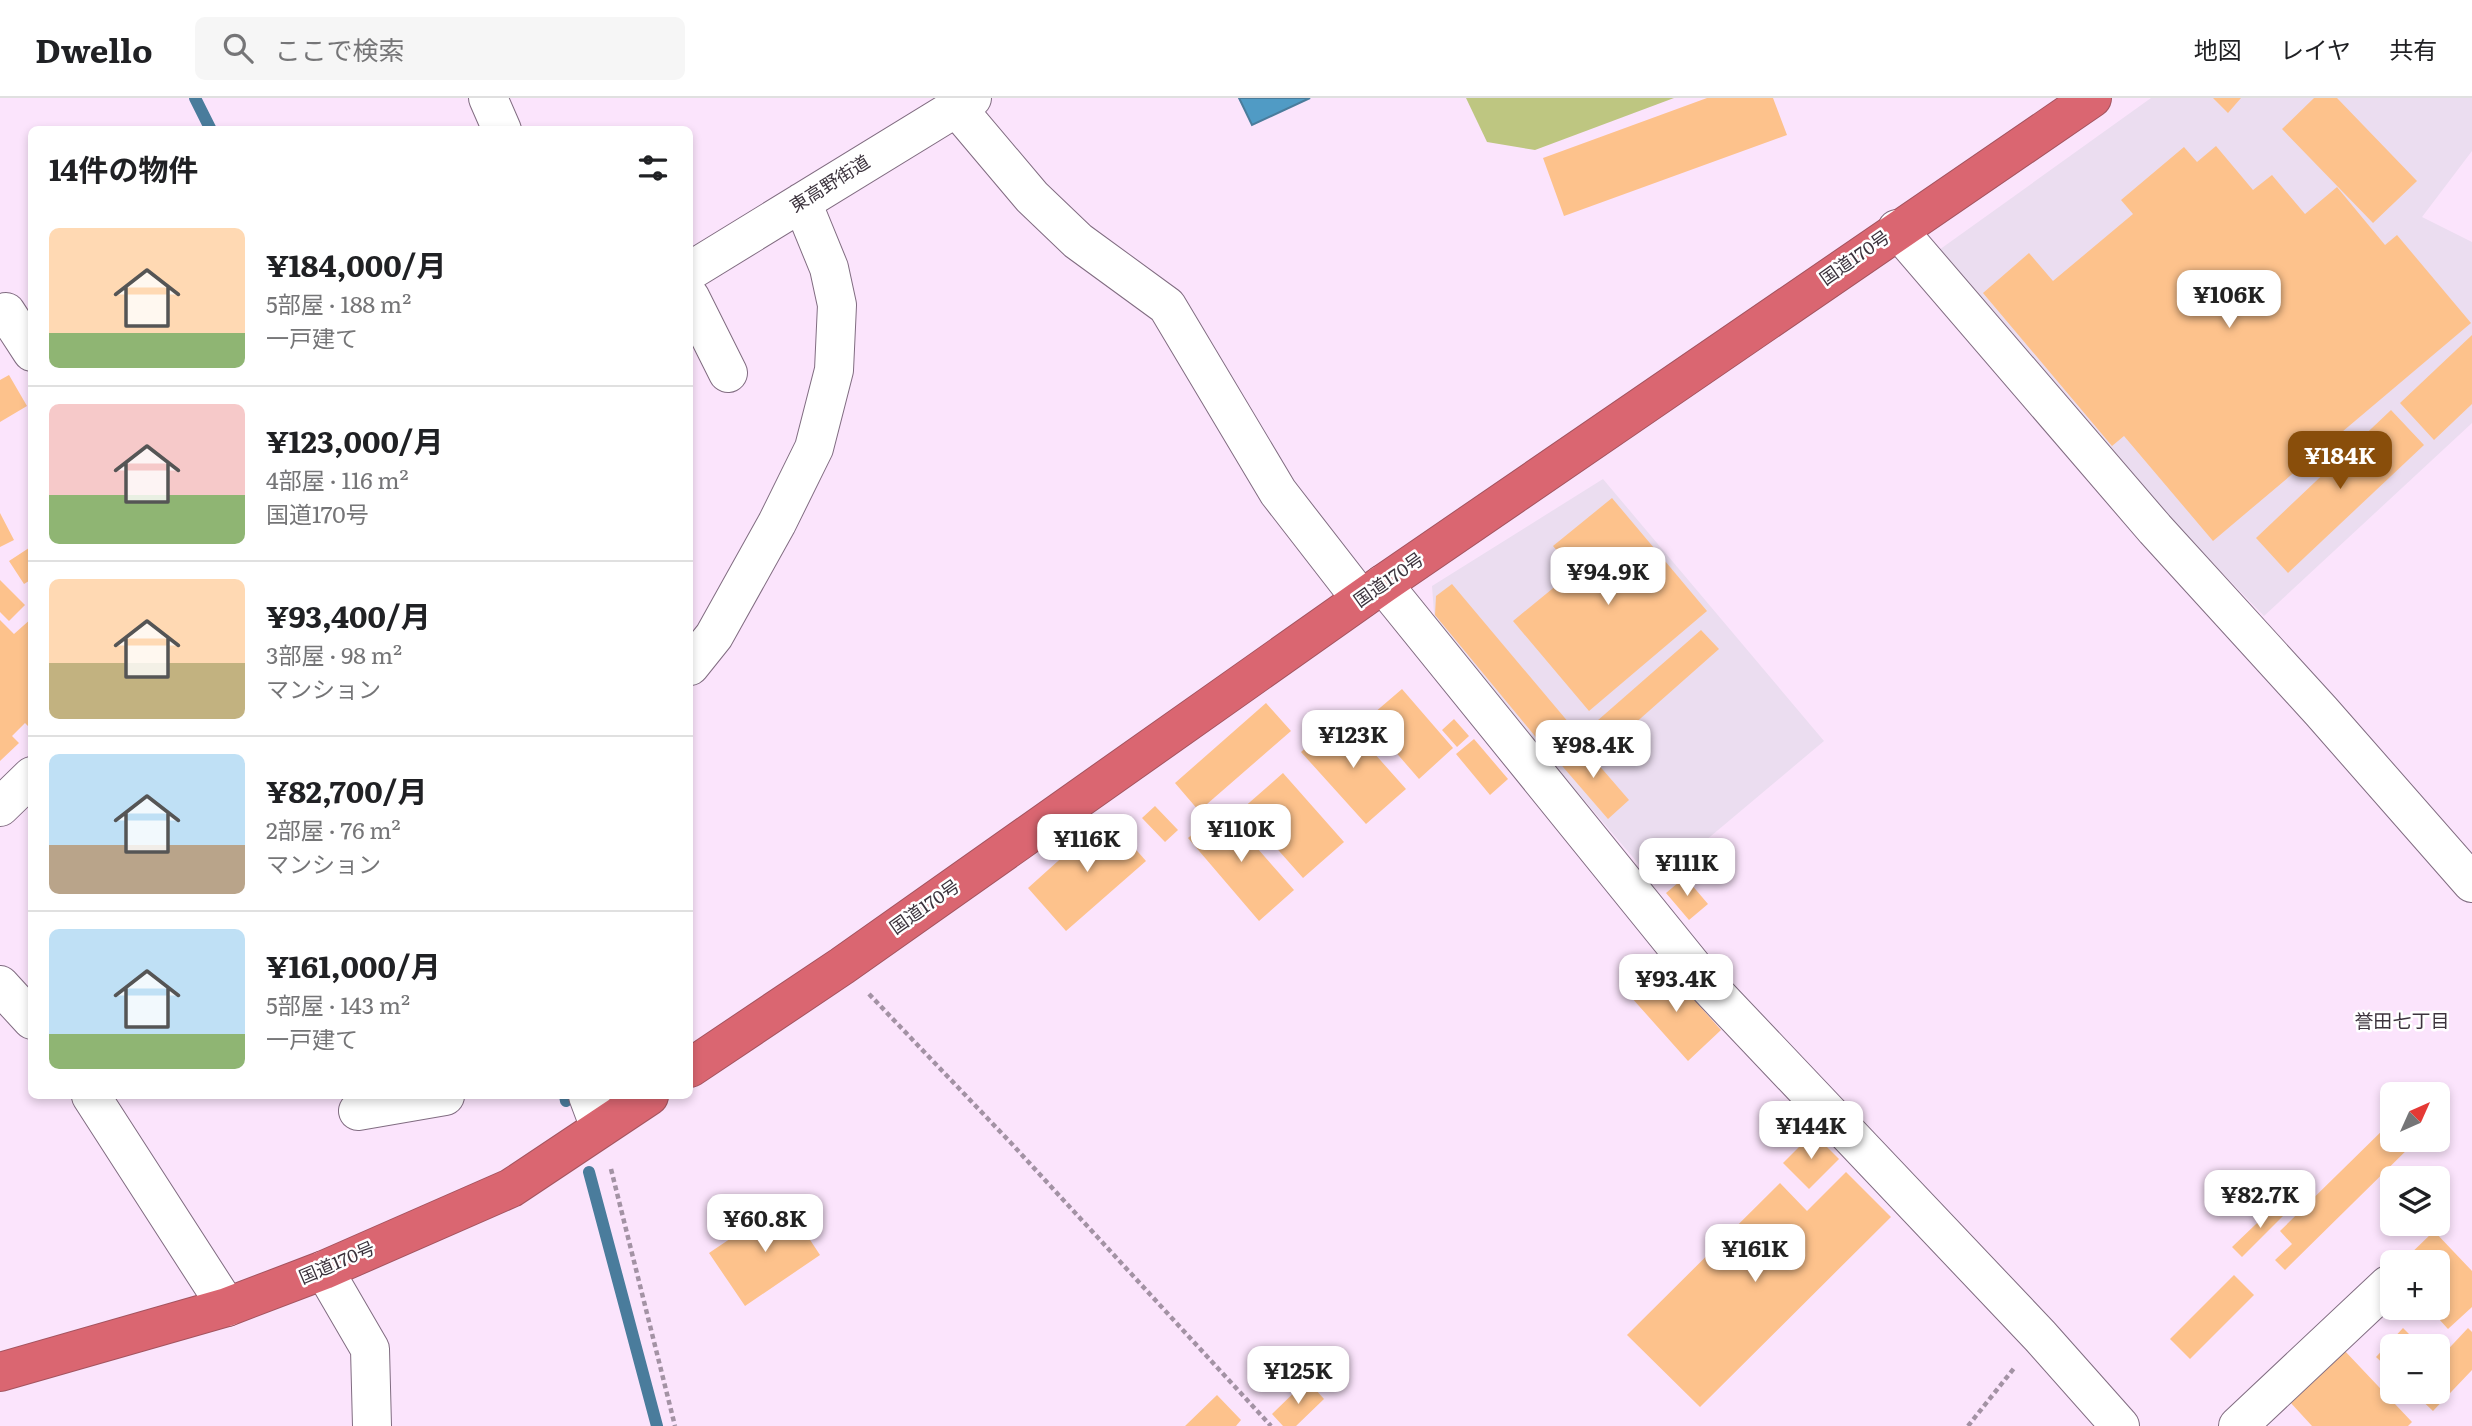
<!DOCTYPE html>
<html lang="ja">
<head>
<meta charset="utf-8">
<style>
	body { margin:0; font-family:Literata,"Noto Sans JP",serif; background:#f6f6f6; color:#202124; height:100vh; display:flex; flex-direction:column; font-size:26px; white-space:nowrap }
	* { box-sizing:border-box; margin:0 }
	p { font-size:23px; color:#757577 }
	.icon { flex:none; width:38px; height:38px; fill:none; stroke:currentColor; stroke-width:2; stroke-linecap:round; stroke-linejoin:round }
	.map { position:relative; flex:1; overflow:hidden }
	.side { position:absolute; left:28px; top:28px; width:665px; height:973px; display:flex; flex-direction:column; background:#fff; border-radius:10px; box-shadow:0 4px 10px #0003 }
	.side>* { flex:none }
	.needle { width:46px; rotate:45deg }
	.tools { position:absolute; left:2380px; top:984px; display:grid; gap:14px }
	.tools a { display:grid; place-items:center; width:70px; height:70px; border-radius:10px; background:#fff; box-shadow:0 4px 10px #0003; font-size:35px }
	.price { position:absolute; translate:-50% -60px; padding:0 16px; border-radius:14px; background:#fff; color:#222; font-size:23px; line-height:46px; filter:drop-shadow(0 2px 4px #0008) }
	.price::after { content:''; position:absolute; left:50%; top:42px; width:21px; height:16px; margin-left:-10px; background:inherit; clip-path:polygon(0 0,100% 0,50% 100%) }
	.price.active { background:#894e0b; color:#fff }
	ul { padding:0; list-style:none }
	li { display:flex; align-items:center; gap:21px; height:175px; padding:0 21px }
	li+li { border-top:2px solid #e0e0e0 }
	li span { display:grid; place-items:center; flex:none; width:196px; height:140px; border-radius:10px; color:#555 }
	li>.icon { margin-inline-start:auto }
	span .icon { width:84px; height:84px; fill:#fffc; stroke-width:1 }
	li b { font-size:30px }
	h2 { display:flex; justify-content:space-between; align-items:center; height:84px; padding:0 21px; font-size:30px }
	header { display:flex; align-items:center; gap:42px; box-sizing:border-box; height:98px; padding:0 35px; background:#fff; border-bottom:2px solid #e0e0e0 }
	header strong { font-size:33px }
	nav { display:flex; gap:38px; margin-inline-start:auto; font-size:24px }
	.search { width:490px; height:63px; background:#f6f6f6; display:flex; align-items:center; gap:18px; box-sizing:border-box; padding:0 24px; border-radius:10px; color:#757577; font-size:26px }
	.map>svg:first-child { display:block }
	.industrial { fill:#ebddf0 }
	.green { fill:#bec681 }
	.water { fill:#509bc5; stroke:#4a7c9c; stroke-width:2 }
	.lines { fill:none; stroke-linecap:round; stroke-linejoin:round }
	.stream { stroke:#4a7c9c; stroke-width:12 }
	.building { fill:#fdc28c }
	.minor-casing { stroke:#806c81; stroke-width:40 }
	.highway-casing { stroke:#a3545f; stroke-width:40 }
	.path { stroke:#a392a4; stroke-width:4.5; stroke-dasharray:5 3.5; stroke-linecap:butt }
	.minor { stroke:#fff; stroke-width:38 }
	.highway { stroke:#da6671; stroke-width:38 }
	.labels { text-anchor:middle; stroke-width:5; stroke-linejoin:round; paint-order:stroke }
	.street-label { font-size:18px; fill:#3c333d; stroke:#fff }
	.neighbourhood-label { font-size:19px; fill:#3c333d; stroke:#fff }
</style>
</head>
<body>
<header>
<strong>Dwello</strong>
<div class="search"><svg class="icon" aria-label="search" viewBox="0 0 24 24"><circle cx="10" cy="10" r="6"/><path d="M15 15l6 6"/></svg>ここで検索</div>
<nav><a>地図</a><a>レイヤ</a><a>共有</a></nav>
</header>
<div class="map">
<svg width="2472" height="1328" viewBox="0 0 2472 1328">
	<rect width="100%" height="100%" fill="#fbe4fc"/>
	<path class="industrial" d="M2151 0H2472V53L2422 119 2472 144V325L2264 518 2127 377 1932 157Z
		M1603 381 1824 643 1655 785 1435 528 1432 488Z"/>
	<path class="green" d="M1466 0H1674L1535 52 1487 44Z"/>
	<path class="water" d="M1239 0H1310L1252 27Z"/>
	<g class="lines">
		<path class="stream" d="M195 0 211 32
			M565 998 566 1003
			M589 1074 657 1328"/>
	</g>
	<path class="building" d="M1707 0H1773L1787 37 1564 118 1543 60Z
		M2213 0H2241L2228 15Z
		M2314 0H2337L2417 83 2373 125 2282 31Z
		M2216 48 2253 92 2272 77 2305 116 2337 89 2385 147 2397 137 2471 225 2213 443 2124 338 2112 348 1983 195 2029 155 2053 183 2133 116 2121 102 2184 49 2197 64Z
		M2472 237V306L2434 342 2400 305Z
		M9 277 27 308 0 324V282Z
		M2391 312 2424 347 2288 475 2256 440Z
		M1612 400 1707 513 1589 613 1513 523 1574 473 1553 448Z
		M0 415 14 442 0 449Z
		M32 448V481L24 486 9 463Z
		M0 482 25 507 9 523 0 514Z
		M1452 486 1580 638 1553 660 1435 517 1436 498Z
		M32 520V632L25 625 12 638 19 645 0 663V522L14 536Z
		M1701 532 1719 551 1615 643 1597 623Z
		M1402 591 1453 650 1419 681 1367 621Z
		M1266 605 1291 633 1199 713 1175 685Z
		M1341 618 1406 691 1366 726 1301 654Z
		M1454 621 1469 638 1457 649 1442 632Z
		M1474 641 1508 681 1490 697 1456 656Z
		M1578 643 1629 702 1608 721 1557 662Z
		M1283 675 1344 744 1303 780 1242 711Z
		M1155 708 1178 732 1165 744 1142 720Z
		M1222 710 1294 792 1259 823 1188 740Z
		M1107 719 1146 763 1066 833 1028 790Z
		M1685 779 1708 806 1689 822 1666 795Z
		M1664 868 1721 932 1688 963 1631 899Z
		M2392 1023V1041H2418L2285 1172 2275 1162 2292 1146 2280 1133Z
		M1813 1035 1839 1061 1809 1091 1783 1065Z
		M1846 1074 1891 1119 1700 1309 1627 1237 1780 1085 1807 1113Z
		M785 1104 820 1157 745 1208 709 1155Z
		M2279 1104 2288 1113 2242 1159 2232 1149Z
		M2434 1133 2472 1173V1209L2448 1231 2428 1209H2438V1164H2402Z
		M2234 1177 2254 1197 2190 1261 2170 1241Z
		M2403 1230 2421 1248H2392V1274L2376 1259Z
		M2468 1230 2472 1234V1272L2433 1313 2412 1293H2438V1262Z
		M2344 1252 2412 1324 2408 1328H2312L2290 1304Z
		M1307 1282 1324 1301 1296 1328H1283L1272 1316Z
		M1217 1297 1241 1322 1236 1328H1185Z"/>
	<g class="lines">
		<defs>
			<path id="minor" d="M488 0 502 32
				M956 9 1032 99 1078 143 1167 208 1278 394 1361 501
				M1897 131 2155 431 2321 613 2472 785
				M690 173 972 0
				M690 199 728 275
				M6 214 32 254
				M1383 486 1710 890 2040 1238 2120 1328
				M690 568 714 538 777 425 814 350 834 272 837 207 829 170 802 104
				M0 709 32 678
				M0 887 32 922
				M91 998 227 1209
				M588 998 600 1030
				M358 1013 445 998
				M324 1172 370 1251 372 1328
				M2238 1328 2388 1187"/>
			<path id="highway" d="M690 970 842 868 1383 486 2092 0
				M0 1274 227 1209 324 1172 511 1090 649 998"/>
		</defs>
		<use href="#minor" class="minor-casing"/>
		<use href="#highway" class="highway-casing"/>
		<path class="path" d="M869 896 1011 1045 1271 1328
			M611 1071 675 1328
			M1968 1328 2015 1269"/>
		<use href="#minor" class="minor"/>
		<use href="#highway" class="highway"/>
	</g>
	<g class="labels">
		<g class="street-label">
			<text transform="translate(830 86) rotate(-32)" y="6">東高野街道</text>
			<text transform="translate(1855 160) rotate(-35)" y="6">国道170号</text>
			<text transform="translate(1389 482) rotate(-35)" y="6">国道170号</text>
			<text transform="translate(925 809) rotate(-35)" y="6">国道170号</text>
			<text transform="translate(337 1165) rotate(-23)" y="6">国道170号</text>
		</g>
		<g class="neighbourhood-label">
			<text x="2402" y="930">誉田七丁目</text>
		</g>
	</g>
</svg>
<div class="tools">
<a><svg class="needle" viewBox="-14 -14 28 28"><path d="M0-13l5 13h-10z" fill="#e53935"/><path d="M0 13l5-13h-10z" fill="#757577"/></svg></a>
<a><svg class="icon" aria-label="layers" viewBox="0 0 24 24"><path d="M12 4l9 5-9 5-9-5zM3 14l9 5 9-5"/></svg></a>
<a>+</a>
<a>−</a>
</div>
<b class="price" style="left:2229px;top:232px">¥106K</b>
<b class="price active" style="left:2340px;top:393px">¥184K</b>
<b class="price" style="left:1608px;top:509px">¥94.9K</b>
<b class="price" style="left:1353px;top:672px">¥123K</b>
<b class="price" style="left:1593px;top:682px">¥98.4K</b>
<b class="price" style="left:1241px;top:766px">¥110K</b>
<b class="price" style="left:1087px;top:776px">¥116K</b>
<b class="price" style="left:1687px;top:800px">¥111K</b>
<b class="price" style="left:1676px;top:916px">¥93.4K</b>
<b class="price" style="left:1811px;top:1063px">¥144K</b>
<b class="price" style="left:2260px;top:1132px">¥82.7K</b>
<b class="price" style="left:765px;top:1156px">¥60.8K</b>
<b class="price" style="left:1755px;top:1186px">¥161K</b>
<b class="price" style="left:1298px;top:1308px">¥125K</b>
<section class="side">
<h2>14件の物件<svg class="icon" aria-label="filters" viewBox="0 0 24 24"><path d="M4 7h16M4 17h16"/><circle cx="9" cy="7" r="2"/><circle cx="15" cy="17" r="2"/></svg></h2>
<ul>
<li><span style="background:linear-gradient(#ffd9b3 75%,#8fb573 0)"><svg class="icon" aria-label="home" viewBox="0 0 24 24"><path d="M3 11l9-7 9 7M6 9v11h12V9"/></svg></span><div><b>¥184,000/月</b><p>5部屋 · 188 m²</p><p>一戸建て</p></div></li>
<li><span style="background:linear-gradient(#f6c9c9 65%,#8fb573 0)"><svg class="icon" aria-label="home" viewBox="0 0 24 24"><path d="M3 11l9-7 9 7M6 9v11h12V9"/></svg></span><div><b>¥123,000/月</b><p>4部屋 · 116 m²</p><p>国道170号</p></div></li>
<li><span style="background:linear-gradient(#ffd9b3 60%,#c2b280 0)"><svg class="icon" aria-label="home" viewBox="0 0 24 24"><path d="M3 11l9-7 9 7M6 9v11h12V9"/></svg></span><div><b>¥93,400/月</b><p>3部屋 · 98 m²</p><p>マンション</p></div></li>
<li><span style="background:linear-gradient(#bfe0f5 65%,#b9a48a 0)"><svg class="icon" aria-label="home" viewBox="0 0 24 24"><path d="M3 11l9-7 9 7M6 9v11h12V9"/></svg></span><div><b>¥82,700/月</b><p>2部屋 · 76 m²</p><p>マンション</p></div></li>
<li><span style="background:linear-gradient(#bfe0f5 75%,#8fb573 0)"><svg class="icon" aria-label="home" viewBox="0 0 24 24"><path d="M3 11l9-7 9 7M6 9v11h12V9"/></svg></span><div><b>¥161,000/月</b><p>5部屋 · 143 m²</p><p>一戸建て</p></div></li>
</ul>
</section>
</div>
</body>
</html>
